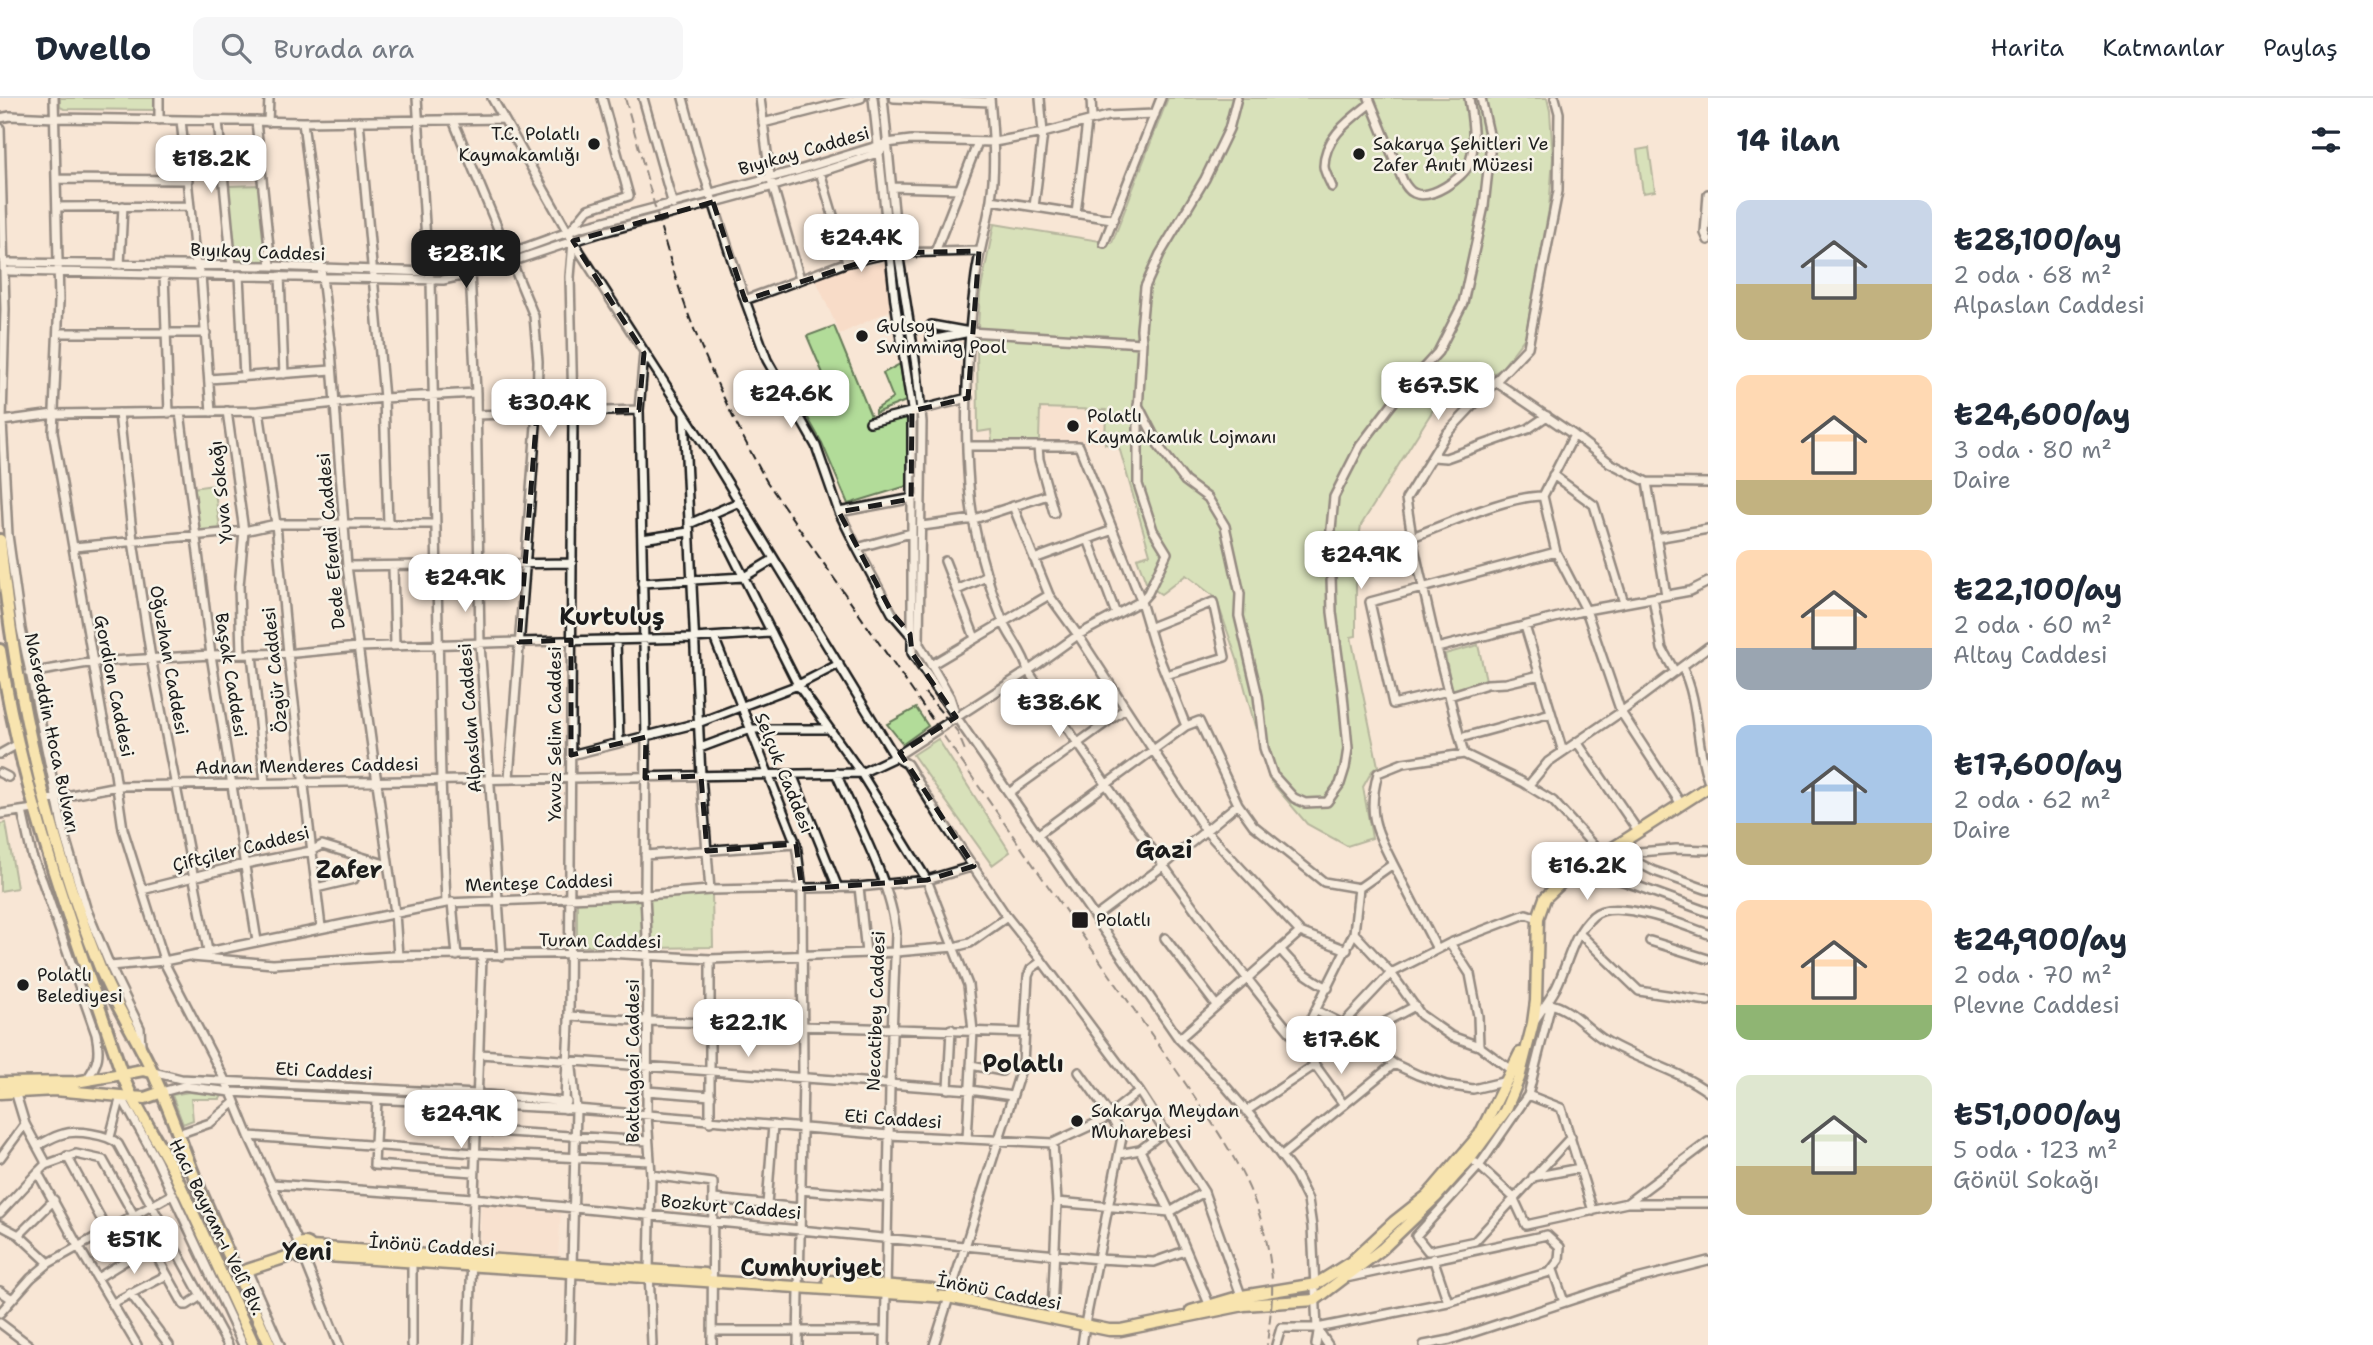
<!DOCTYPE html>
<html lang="tr">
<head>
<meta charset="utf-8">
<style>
	body { margin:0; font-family:"Shantell Sans",sans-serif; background:#f6f6f7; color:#1f2937; height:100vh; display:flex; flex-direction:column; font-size:26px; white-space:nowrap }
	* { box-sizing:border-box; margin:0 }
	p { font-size:23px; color:#747a83 }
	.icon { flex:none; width:38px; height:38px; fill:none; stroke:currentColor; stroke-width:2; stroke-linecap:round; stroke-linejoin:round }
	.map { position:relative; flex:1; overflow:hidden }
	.details { display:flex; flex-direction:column; background:#fff; width:665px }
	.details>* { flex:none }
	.price { position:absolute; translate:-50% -60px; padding:0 16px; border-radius:14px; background:#fff; color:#222; font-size:23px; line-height:46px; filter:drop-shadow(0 2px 4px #0008) }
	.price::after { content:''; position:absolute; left:50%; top:42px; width:21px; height:16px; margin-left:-10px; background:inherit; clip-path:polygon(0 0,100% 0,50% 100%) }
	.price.on { background:#1c1c1c; color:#fff }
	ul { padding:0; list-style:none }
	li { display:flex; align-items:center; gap:21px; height:175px; padding:0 28px }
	li span { display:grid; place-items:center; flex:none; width:196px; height:140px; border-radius:14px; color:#555 }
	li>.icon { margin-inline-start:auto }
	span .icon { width:84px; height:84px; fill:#fffc; stroke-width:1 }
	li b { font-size:30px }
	h2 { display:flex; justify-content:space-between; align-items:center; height:84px; padding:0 28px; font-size:30px }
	header { display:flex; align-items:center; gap:42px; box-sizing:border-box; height:98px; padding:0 35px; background:#fff; border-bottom:2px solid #e0e1e3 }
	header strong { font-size:33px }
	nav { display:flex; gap:38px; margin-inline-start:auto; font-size:24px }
	.search { width:490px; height:63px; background:#f6f6f7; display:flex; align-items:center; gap:18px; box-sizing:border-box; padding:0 24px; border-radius:14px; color:#747a83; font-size:26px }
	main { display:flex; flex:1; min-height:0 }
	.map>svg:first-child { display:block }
	.built { fill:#f8dcc8 }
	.green { fill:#b2dc99; stroke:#677c5a; stroke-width:2 }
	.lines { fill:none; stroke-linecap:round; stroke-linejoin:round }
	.minor-casing { stroke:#1c1c1c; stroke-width:12 }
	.major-casing { stroke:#1c1c1c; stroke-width:15 }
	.highway-casing { stroke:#1c1c1c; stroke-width:16 }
	.minor { stroke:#f7f3e8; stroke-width:7 }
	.major { stroke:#f8e281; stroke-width:10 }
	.highway { stroke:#f8e281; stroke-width:10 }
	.rail { stroke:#1c1c1c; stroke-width:2; stroke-dasharray:10 5; stroke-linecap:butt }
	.marked { fill:none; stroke:#1c1c1c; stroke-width:5; stroke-dasharray:14 9; stroke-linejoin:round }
	.poi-dot { fill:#1c1c1c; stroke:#f7f3e8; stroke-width:2.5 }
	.labels { text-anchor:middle; stroke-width:5; stroke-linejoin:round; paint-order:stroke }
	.poi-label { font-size:18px; fill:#1c1c1c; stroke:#f7f3e8; text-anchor:start }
	.street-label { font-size:18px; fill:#1c1c1c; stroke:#f7f3e8 }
	.district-label { font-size:24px; font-weight:bold; fill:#1c1c1c; stroke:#f7f3e8 }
</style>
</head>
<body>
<header>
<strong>Dwello</strong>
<div class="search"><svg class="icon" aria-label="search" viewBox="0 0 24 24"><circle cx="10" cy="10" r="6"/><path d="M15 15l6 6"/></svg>Burada ara</div>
<nav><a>Harita</a><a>Katmanlar</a><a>Paylaş</a></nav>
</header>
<main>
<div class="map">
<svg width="1708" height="1247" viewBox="0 0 1708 1247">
	<rect width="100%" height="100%" fill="#f8e6d5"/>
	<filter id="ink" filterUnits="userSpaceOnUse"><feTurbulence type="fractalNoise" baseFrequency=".0143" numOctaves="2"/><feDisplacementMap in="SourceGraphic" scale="14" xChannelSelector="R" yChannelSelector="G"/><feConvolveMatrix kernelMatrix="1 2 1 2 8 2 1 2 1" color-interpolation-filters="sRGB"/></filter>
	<g filter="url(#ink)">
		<path class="built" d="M887 164 891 212 840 236 816 182 844 171Z
			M1041 311 1106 313 1105 346 1040 344Z
			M481 1107 561 1111 558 1158 479 1154Z"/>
		<path class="green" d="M60 0H156L157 10 154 12 64 11 60 9Z
			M1168 0H1547L1550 13 1553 60 1549 111 1526 238 1501 271 1433 312 1361 427 1356 461V538L1351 539 1378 668 1372 673 1363 689 1372 740 1347 748 1307 726 1269 681 1238 564 1216 500 1186 477 1161 496 1147 487 1137 460 1150 456 1119 349 1105 346 1106 312 1040 310 1039 343H992L991 332 978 334 977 246 980 196 994 126 1112 145Z
			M1649 50 1655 93 1643 95 1637 52Z
			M260 87 265 163 237 164 233 160 228 88Z
			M834 228 873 323 877 326 907 317V388L848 406 822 345 804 313 830 292 807 238Z
			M900 266 906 303 875 315V312L893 300 883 275Z
			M214 387 220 431 197 434 192 390Z
			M1478 547 1487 586 1453 597 1445 556Z
			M916 610 928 628 903 646 887 626Z
			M938 641 1010 754 992 767 913 657Z
			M6 725 17 790 0 793V726Z
			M712 794 713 849 651 850 649 798Z
			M641 800 642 847 577 848V802Z
			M189 994 221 997 222 998 220 1001H191L193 1022 183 1026 172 997Z"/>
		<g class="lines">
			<defs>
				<path id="minor" d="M54 0 59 203 53 334 102 616 114 669 123 731 166 868 231 994 249 1038 299 1146
					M417 0 428 174 431 182 441 681 446 805
					M492 0 573 143 712 359 895 659 907 666 939 718 1007 819 1042 863 1139 993 1204 1094 1243 1203
					M643 0 673 107
					M683 0 701 67 745 202 767 262 816 348 839 414 857 450 892 515 910 536
					M760 0 770 78 800 181
					M873 0 895 203 912 311V555L1179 941 1221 983 1256 1024 1296 1078 1308 1102 1312 1129 1317 1230 1328 1247
					M883 0 898 154 917 274 922 324 919 546 950 599 954 611
					M894 0 990 4
					M1091 0 1092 22
					M1237 0 1229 31 1205 81 1160 156 1145 189 1141 231 1142 245 1138 313V386L1153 432 1167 455 1148 495 1141 503 1078 537 1028 573C1115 699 1201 827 1299 945
					M1369 0 1403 83C1406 88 1409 93 1414 95 1430 103 1463 80 1469 66 1477 45 1472 22 1469 0
					M0 20 10 18 55 20 303 24 504 21
					M159 22V0
					M181 22 196 168 201 177 211 314
					M453 22 534 218 538 263 537 314 509 680
					M218 23 232 169
					M256 23 271 168
					M359 23 384 300 388 426
					M268 24 269 0
					M303 24 331 252 347 468 395 815 398 858
					M763 25 861 0
					M0 30 5 211 2 323 8 437 21 531 64 736 86 810 110 868 140 930 141 947
					M820 74 847 164
					M56 81 188 82
					M892 89 960 91
					M1332 89C1330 83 1324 74 1324 68 1324 39 1351 21 1371 5
					M1708 96 1705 135 1708 142
					M991 102 1112 121
					M57 109 190 108
					M1034 109 1043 35 1040 0
					M1076 115 1087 24
					M569 134 588 111 629 98 602 0
					M1104 145 1161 0
					M935 154 978 44
					M10 165 271 168 428 174 469 170 582 129 799 72 887 45 911 42 994 44 1043 35 1108 18 1155 16
					M120 167 123 108
					M10 173 443 182C499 171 552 148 607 133 698 108 791 86 880 54L882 51
					M470 174 476 295 480 546 502 858
					M164 176 169 315
					M239 177 244 279
					M280 178 284 276
					M745 202 845 165 890 155 979 153
					M970 234 931 242V227L970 234 1142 245
					M58 235H206
					M644 255 639 312 646 639 645 797 648 859 647 1018 651 1077 649 1172 652 1247
					M209 281 332 272
					M1496 284 1574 337 1610 365 1647 384 1708 385
					M1138 307 1160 350 1185 383 1208 400 1225 428 1240 496 1239 518 1258 598 1264 650 1273 677 1294 700 1305 705 1327 704 1340 686 1345 670 1348 650 1343 597 1332 514 1330 442 1334 399 1360 348 1398 298 1438 254 1463 205 1484 108 1491 45 1481 0
					M227 313 244 433 239 488 241 556
					M259 313 276 426 288 555 321 829
					M180 314 211 557 257 843
					M119 315 133 443 151 560 208 853
					M476 317 639 312
					M684 317 701 678 710 792
					M2 323 54 316 259 313 384 300 476 295
					M870 324 968 300
					M1574 337 1543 398 1556 454 1586 512 1621 614 1681 706
					M967 348H1079L1139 497 1153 544 1186 628 1199 623 1238 706 1253 727 1324 784 1359 790
					M1038 348 1039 361 1054 415
					M1433 359 1446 360 1528 331 1547 318
					M1553 377 1594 407 1624 505
					M1647 384 1666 497
					M1013 408 1049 497 1078 537 1206 733 1300 834 1347 852
					M839 414 914 400
					M712 416 798 587 861 675 927 782 968 887 973 933 967 1041
					M689 426 739 404
					M922 428 974 421 1048 397
					M1412 439C1448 426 1506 398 1543 398
					M1656 440 1708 431
					M642 441 689 434
					M1088 441 1116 516
					M74 449 244 433 276 426H436
					M857 450 911 435
					M1034 461 1113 432
					M945 463 975 540
					M347 468 572 465
					M393 468 395 548
					M642 485 744 479 774 461
					M957 492 988 478
					M1653 500 1662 551 1675 574
					M1525 528 1563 654
					M1148 530 1213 504 1225 559 1166 577
					M714 539 796 746 802 791 803 980 798 1247
					M616 541 619 645
					M1437 550 1586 512 1690 493 1708 484
					M252 556 265 685
					M931 567 1049 497
					M1682 569C1700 604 1695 646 1708 682
					M29 575 94 564 211 557 295 555 358 549 519 544 694 540 770 535
					M1448 593 1393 606 1370 504 1556 454
					M1449 598 1487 586 1506 585 1540 577
					M1460 640 1551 615
					M1577 644 1638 733
					M700 650 751 631H829
					M0 656 18 646
					M1464 656 1437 550 1413 445 1406 401 1446 336 1528 249 1558 93 1559 15 1555 0
					M571 657 698 625 798 587 839 566
					M0 675 8 679
					M836 675C856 722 891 785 896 835L890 988 885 1247
					M792 676 838 790
					M1528 688 1548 664 1621 614 1708 549
					M1009 695 1125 611
					M46 702 117 688 861 675 895 659 1028 573C1024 554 1009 539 1002 521 986 480 972 431 969 387 964 325 967 246 975 185 978 156 987 129 991 101 996 67 993 34 990 0
					M22 713 32 758 42 782 96 936C100 955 99 966 86 982
					M0 716 34 711
					M1037 737 1186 628
					M1621 756 1654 773 1708 792
					M645 757 796 746
					M1393 766 1437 851
					M1582 771 1626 784 1708 814
					M859 789 866 855
					M316 790 354 781 359 766H377
					M142 792 245 766 311 753 322 747 388 767
					M452 804 457 858
					M1095 819 1163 768 1238 706
					M1354 835 1391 875 1421 917 1451 938 1479 948 1515 975
					M1580 836 1639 893 1708 903
					M1165 840 1216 907
					M1650 843 1708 861
					M1450 845 1470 876 1478 918 1479 948
					M1280 851C1294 869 1308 879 1328 890
					M192 859 273 866 392 858 607 855 710 861 896 854 954 849 970 845 1007 819
					M110 868 164 863 446 805 645 797 710 792 859 789 927 782 974 768
					M1547 905C1572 910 1585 930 1606 943 1639 963 1677 971 1708 994
					M1551 906 1528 997 1479 1068 1416 1138 1428 1153 1475 1143 1571 1039
					M1317 913 1343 926 1394 966 1418 977 1446 987 1473 991 1507 983
					M569 918 647 923 1025 935
					M1535 922C1542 912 1550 901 1556 890 1568 866 1572 837 1593 818 1613 799 1685 827 1708 836
					M1343 926 1391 875 1450 845 1526 816 1538 820
					M1359 938 1415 908
					M1179 941 1300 834
					M480 956 970 992 1012 998
					M568 962 572 969 576 1011 570 1247
					M971 967 1002 973
					M1315 967 1344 1007
					M153 974 181 981 477 996 567 1004
					M1079 974 1110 1017 1122 1039 1086 1221
					M948 991 951 931
					M15 993 25 1026 45 1063V1067L39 1073V1077L78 1148 137 1247
					M647 993 711 998
					M162 994 184 988 231 994 576 1011 889 1037 1053 1045 1103 1022 1139 993
					M1528 997 1561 1010 1593 1113
					M121 998 157 1063 243 1247
					M377 1002 374 1067 474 1074
					M565 1011C565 979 569 950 569 918L573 313 570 179 573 144
					M1246 1013 1315 967 1299 945 1354 835 1359 790 1393 766C1375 730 1367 716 1378 675L1403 665 1464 656 1522 684 1553 703 1602 757 1676 751 1708 752
					M710 1024V861
					M476 1032 648 1043
					M178 1036 210 1025 235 1004
					M249 1038 475 1055 650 1063
					M110 1039 121 998
					M37 1048C45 1044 54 1038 63 1036 76 1032 108 1036 118 1046L228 1247
					M1140 1052 1170 1114 1209 1206
					M1119 1056 1140 1052 1164 1034
					M67 1058 107 1132
					M1281 1058 1394 966
					M0 1060 25 1026
					M1476 1065 1513 1099 1526 1127 1627 1105 1708 1044
					M45 1067 76 1056 103 1062 184 1207H187L201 1198
					M651 1077 713 1085 712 1247
					M1533 1079 1580 1070
					M272 1086 473 1100 1098 1161 1154 1164 1185 1153
					M800 1092 887 1099
					M714 1101 800 1110
					M1057 1104 1170 1114 1204 1094
					M1628 1105H1708
					M767 1107 773 1027
					M0 1115 39 1073
					M0 1127 19 1137 49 1165
					M19 1137 54 1102
					M412 1160V1247
					M1433 1160 1448 1204
					M305 1162 339 1247
					M247 1172 280 1247
					M1553 1172 1564 1204
					M99 1179 151 1147
					M0 1193 12 1201
					M130 1195 169 1247
					M113 1205 167 1177
					M0 1215 31 1180 49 1165 173 1096
					M1052 1215 1057 1104 1053 1045
					M0 1225 29 1247
					M712 1233H885
					M469 1247 482 858
					M934 1247 1023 965 1028 878 1031 871 1042 863
					M1082 1247 1085 1227
					M1276 1247 1281 1230H1317L1448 1204 1550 1174 1559 1162 1560 1149 1547 1137 1346 1180
					M1316 1247 1318 1234
					M1424 1247 1450 1242 1629 1183 1708 1163"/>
				<path id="major" d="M0 985 76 984 122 976
					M0 995 55 992 131 999
					M296 1153a8 8 0 1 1 16 0a8 8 0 1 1-16 0Z
					M311 1149 705 1176
					M312 1157 948 1199 1109 1232H1121L1244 1207 1315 1202 1382 1151 1436 1099 1469 1062 1505 1013 1519 980 1533 925 1536 903 1538 820 1545 800 1564 782 1602 757 1708 689
					M238 1175 296 1156
					M828 1183 932 1191
					M1191 1213 1242 1198 1316 1186 1351 1164 1394 1124 1427 1098 1480 1036 1520 955"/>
				<path id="highway" d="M0 442C14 588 46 735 100 870 116 910 141 945 157 984 173 1019 185 1057 200 1092 222 1144 247 1196 270 1247
					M0 552C22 699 75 836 122 976 134 1008 154 1036 170 1066 199 1126 226 1187 254 1247
					M122 976 143 972 153 974
					M131 999 145 1000 162 994"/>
			</defs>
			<use href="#minor" class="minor-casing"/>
			<use href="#major" class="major-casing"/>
			<use href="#highway" class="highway-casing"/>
			<use href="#minor" class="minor"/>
			<use href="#major" class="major"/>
			<use href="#highway" class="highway"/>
			<path class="rail" d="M625 0C645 70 662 142 686 210 708 270 736 328 767 384L1183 982C1228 1048 1266 1099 1272 1182 1273 1204 1269 1226 1267 1247
				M925 595 957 633 966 655"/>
		</g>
	</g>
	<path d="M0 0H1708V1247H0ZM713 104 745 202 890 155 979 153 968 300 912 313 911 401 839 414 892 515 910 536 912 555 956 619 900 655 974 768 927 782 802 791 796 746 707 753 701 678 645 680 646 639 571 657V542L519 544 537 314 639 312 644 255 573 143Z" fill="#f8e6d5" fill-opacity=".55" fill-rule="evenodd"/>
	<path class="marked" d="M713 104 745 202 890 155 979 153 968 300 912 313 911 401 839 414 892 515 910 536 912 555 956 619 900 655 974 768 927 782 802 791 796 746 707 753 701 678 645 680 646 639 571 657V542L519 544 537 314 639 312 644 255 573 143Z"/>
	<g class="poi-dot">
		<circle cx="594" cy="46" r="7"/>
		<circle cx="1359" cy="56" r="7"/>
		<circle cx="862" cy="238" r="7"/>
		<circle cx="1073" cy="328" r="7"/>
		<rect x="1071" y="813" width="18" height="18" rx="3.5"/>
		<circle cx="23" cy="887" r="7"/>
		<circle cx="1077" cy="1023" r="7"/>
	</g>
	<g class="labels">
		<g class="poi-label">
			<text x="580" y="42" text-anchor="end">T.C. Polatlı<tspan x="580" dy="21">Kaymakamlığı</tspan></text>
			<text x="1373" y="52">Sakarya Şehitleri Ve<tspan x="1373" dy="21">Zafer Anıtı Müzesi</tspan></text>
			<text x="876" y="234">Gulsoy<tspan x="876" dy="21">Swimming Pool</tspan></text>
			<text x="1087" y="324">Polatlı<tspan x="1087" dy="21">Kaymakamlık Lojmanı</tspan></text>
			<text x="1096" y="828">Polatlı</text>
			<text x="37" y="883">Polatlı<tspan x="37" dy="21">Belediyesi</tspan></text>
			<text x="1091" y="1019">Sakarya Meydan<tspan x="1091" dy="21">Muharebesi</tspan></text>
		</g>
		<g class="street-label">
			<text transform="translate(804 53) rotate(-16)" y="6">Bıyıkay Caddesi</text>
			<text transform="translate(258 154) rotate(2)" y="6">Bıyıkay Caddesi</text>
			<text transform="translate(221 394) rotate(-96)" y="6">Yuva Sokağı</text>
			<text transform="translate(331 443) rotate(-95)" y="6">Dede Efendi Caddesi</text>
			<text transform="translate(169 562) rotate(80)" y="6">Oğuzhan Caddesi</text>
			<text transform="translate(275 572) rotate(-96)" y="6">Özgür Caddesi</text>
			<text transform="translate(231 577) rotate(81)" y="6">Başak Caddesi</text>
			<text transform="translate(114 588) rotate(79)" y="6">Gordion Caddesi</text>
			<text transform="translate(470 620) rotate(-94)" y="6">Alpaslan Caddesi</text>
			<text transform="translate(52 635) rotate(78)" y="6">Nasreddin Hoca Bulvarı</text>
			<text transform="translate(555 636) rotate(-90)" y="6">Yavuz Selim Caddesi</text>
			<text transform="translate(307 668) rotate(-1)" y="6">Adnan Menderes Caddesi</text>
			<text transform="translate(784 675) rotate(68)" y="6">Selçuk Caddesi</text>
			<text transform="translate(241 751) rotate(-14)" y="6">Çiftçiler Caddesi</text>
			<text transform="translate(539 785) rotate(-2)" y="6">Menteşe Caddesi</text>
			<text transform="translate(600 843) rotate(1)" y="6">Turan Caddesi</text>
			<text transform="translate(876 913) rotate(-88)" y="6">Necatibey Caddesi</text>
			<text transform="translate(633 963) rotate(-90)" y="6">Battalgazi Caddesi</text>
			<text transform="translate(324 973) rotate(3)" y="6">Eti Caddesi</text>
			<text transform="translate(893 1021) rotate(4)" y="6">Eti Caddesi</text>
			<text transform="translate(731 1109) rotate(5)" y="6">Bozkurt Caddesi</text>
			<text transform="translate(217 1129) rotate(64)" y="6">Hacı Bayram-ı Velî Blv.</text>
			<text transform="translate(432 1148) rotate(4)" y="6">İnönü Caddesi</text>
			<text transform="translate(999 1194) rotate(11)" y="6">İnönü Caddesi</text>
		</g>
		<g class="district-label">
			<text x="612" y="527">Kurtuluş</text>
			<text x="1164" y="760">Gazi</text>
			<text x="349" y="780">Zafer</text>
			<text x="1023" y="974">Polatlı</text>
			<text x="307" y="1162">Yeni</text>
			<text x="811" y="1178">Cumhuriyet</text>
		</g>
	</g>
</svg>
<b class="price" style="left:211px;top:97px">₺18.2K</b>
<b class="price" style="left:861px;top:176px">₺24.4K</b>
<b class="price on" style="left:466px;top:192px">₺28.1K</b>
<b class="price" style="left:1438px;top:324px">₺67.5K</b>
<b class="price" style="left:791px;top:332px">₺24.6K</b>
<b class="price" style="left:549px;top:341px">₺30.4K</b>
<b class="price" style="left:1361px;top:493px">₺24.9K</b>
<b class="price" style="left:465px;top:516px">₺24.9K</b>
<b class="price" style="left:1059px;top:641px">₺38.6K</b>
<b class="price" style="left:1587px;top:804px">₺16.2K</b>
<b class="price" style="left:748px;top:961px">₺22.1K</b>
<b class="price" style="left:1341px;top:978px">₺17.6K</b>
<b class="price" style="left:461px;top:1052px">₺24.9K</b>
<b class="price" style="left:134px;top:1178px">₺51K</b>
</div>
<section class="details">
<h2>14 ilan<svg class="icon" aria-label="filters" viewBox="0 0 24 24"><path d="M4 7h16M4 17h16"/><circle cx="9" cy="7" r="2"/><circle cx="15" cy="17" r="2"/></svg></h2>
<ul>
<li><span style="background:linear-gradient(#c9d6e8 60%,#c2b280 0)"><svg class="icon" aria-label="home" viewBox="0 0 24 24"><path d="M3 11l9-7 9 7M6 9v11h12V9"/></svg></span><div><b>₺28,100/ay</b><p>2 oda · 68 m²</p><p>Alpaslan Caddesi</p></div></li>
<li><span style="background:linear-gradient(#ffd9b3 75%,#c2b280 0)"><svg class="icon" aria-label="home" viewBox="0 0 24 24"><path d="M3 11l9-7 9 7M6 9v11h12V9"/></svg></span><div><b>₺24,600/ay</b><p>3 oda · 80 m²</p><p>Daire</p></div></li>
<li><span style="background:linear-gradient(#ffd9b3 70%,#9aa5b1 0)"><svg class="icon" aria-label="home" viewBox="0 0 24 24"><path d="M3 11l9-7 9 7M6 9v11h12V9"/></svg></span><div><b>₺22,100/ay</b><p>2 oda · 60 m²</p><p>Altay Caddesi</p></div></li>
<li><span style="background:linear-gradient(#a9c7e8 70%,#c2b280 0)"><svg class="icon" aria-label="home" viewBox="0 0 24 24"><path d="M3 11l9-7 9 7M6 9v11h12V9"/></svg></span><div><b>₺17,600/ay</b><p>2 oda · 62 m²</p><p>Daire</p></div></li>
<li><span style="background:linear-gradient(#ffd9b3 75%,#8fb573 0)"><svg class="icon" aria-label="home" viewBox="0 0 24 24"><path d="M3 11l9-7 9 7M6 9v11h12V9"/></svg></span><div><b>₺24,900/ay</b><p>2 oda · 70 m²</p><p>Plevne Caddesi</p></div></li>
<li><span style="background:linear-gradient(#dfe7d0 65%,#c2b280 0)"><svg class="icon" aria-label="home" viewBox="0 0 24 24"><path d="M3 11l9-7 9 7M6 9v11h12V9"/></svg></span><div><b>₺51,000/ay</b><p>5 oda · 123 m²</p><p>Gönül Sokağı</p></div></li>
</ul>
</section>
</main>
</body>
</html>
